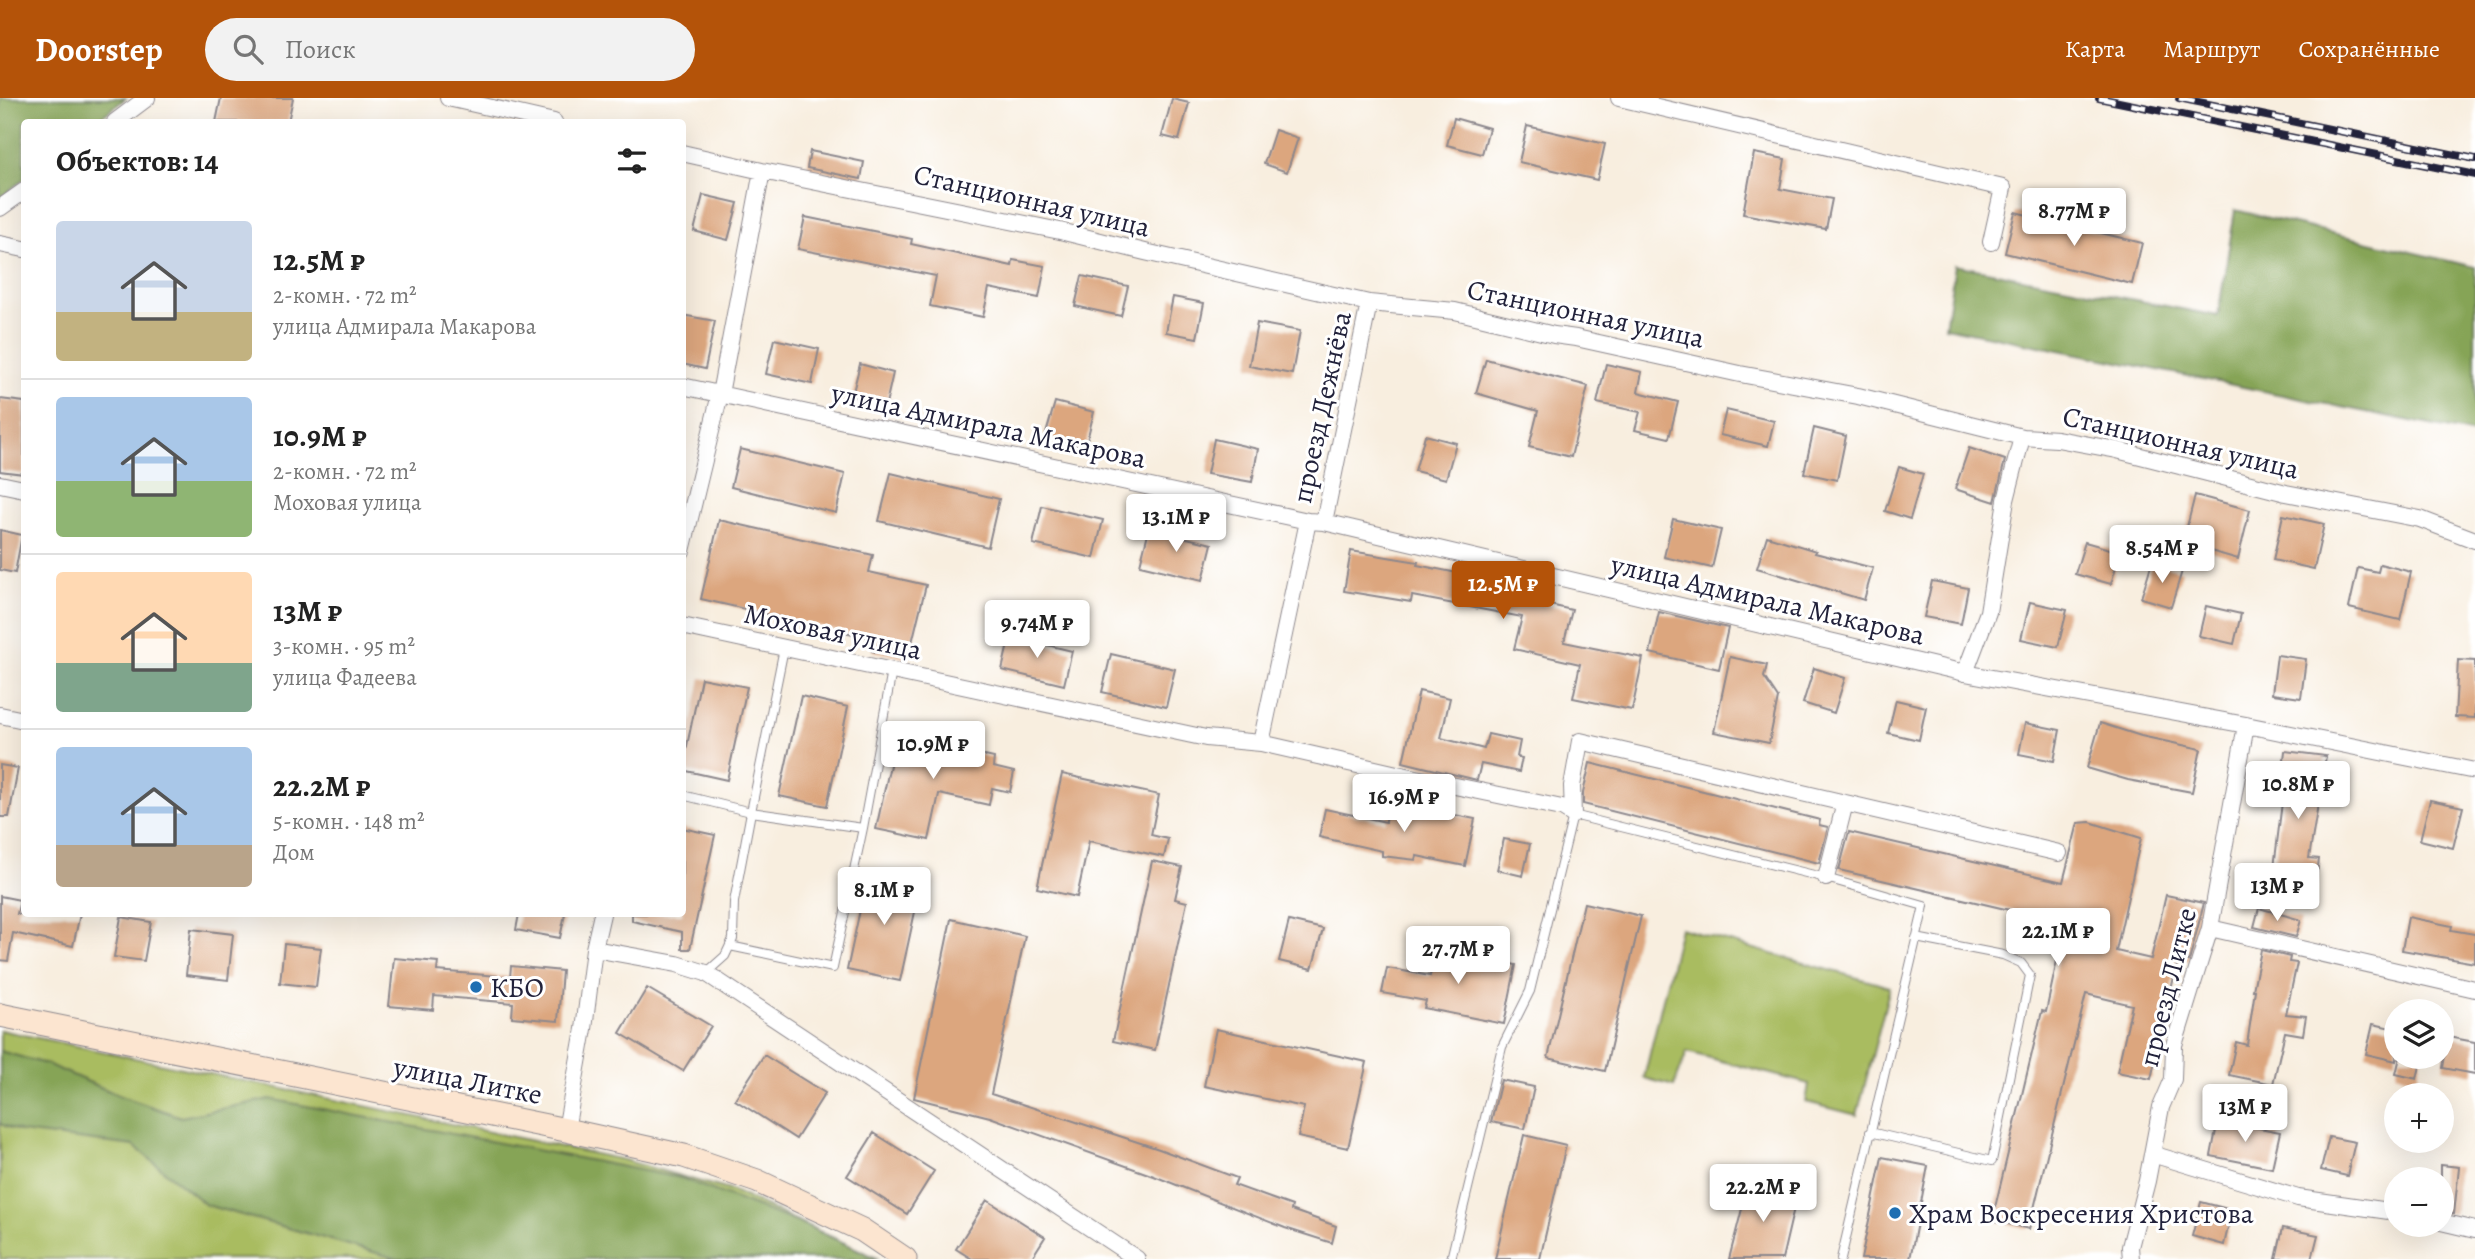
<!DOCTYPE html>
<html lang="ru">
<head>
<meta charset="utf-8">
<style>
	body { margin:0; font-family:Alegreya,serif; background:#f2f2f2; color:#222; height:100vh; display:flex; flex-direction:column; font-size:26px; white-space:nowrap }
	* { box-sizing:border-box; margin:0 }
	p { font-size:23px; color:#767676 }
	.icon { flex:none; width:38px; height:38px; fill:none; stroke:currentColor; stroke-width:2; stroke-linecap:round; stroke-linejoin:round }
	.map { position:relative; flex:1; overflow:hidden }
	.details { position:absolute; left:21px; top:21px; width:665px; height:798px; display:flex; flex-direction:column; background:#fff; border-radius:7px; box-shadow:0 7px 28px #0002 }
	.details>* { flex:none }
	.buttons { position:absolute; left:2384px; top:901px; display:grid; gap:14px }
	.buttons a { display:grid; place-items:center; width:70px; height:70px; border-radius:50%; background:#fff; box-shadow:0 7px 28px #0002; font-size:35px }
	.price { position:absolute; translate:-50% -60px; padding:0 16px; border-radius:7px; background:#fff; color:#222; font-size:23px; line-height:46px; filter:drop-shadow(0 2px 4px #0008) }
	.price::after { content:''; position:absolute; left:50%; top:42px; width:21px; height:16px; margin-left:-10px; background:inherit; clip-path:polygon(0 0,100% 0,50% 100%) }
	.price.on { background:#b45309; color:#fff }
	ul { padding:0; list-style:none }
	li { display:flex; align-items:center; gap:21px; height:175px; padding:0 35px }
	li+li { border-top:2px solid #e0e0e0 }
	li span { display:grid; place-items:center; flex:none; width:196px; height:140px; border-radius:7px; color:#555 }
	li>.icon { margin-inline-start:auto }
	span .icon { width:84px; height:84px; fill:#fffc; stroke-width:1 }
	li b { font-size:30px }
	h2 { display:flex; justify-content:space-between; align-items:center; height:84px; padding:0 35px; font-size:30px }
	header { display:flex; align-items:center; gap:42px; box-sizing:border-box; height:98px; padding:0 35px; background:#b45309; color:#fff }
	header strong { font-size:33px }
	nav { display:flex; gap:38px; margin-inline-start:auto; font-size:24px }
	.search { width:490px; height:63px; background:#f2f2f2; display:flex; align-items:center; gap:18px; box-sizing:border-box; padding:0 24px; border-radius:38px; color:#767676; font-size:26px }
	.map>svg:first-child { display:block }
	.green { fill:#a9bc60; stroke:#666f4e; stroke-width:2 }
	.forest { fill:#86a456; stroke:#546348; stroke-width:2 }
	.building { fill:#dca67e }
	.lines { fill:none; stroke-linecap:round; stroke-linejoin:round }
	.service-casing { stroke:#8d888d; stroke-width:10 }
	.minor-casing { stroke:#8d888d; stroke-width:18 }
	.secondary-casing { stroke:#8d888d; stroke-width:25 }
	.service { stroke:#fff; stroke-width:8 }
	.minor { stroke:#fff; stroke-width:16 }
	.secondary { stroke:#fce5d0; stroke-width:23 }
	.rail-casing { stroke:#22223b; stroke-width:8 }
	.rail { stroke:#fff; stroke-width:5; stroke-dasharray:16; stroke-linecap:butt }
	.poi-dot { fill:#1f6fb2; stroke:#fff; stroke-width:2.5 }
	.labels { text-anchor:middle; stroke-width:6; stroke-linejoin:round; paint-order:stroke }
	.street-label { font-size:28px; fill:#22223b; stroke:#fff }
	.poi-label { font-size:28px; fill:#22223b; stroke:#fff; text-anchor:start }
</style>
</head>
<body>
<header>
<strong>Doorstep</strong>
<div class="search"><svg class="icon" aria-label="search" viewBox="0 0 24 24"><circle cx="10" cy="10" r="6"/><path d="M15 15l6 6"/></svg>Поиск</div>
<nav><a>Карта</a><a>Маршрут</a><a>Сохранённые</a></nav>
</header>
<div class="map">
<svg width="2475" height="1161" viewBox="0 0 2475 1161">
	<rect width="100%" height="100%" fill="#fff"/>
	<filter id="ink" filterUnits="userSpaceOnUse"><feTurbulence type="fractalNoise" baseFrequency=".0143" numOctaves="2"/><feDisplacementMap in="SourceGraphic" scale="14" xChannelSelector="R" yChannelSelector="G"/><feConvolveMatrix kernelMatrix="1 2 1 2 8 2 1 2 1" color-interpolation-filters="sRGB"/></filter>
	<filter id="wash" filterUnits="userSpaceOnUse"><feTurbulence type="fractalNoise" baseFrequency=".00686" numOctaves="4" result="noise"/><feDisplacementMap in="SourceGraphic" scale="28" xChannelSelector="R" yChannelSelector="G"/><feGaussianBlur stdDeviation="1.57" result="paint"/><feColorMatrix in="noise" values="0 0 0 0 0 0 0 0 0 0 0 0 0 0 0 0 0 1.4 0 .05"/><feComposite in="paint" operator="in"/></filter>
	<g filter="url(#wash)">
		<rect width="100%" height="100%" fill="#f8eedf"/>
		<path class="green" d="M1680 830 1890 889 1857 1017 1806 1004 1809 986 1687 954 1674 988 1644 980Z
			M0 932 624 1062 733 1093 879 1161H0Z"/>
		<path class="forest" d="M0 0H126L95 24H24V81L0 100Z
			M2235 112 2475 169V336L1945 229 1955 167 2218 218Z
			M0 953 49 967 121 998 181 1019 270 1001 681 1080 807 1128 878 1161H398L206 1107 134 1048 21 1034 0 1026Z"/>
		<g id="blocks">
			<path class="building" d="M221 0H293L288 24H216Z
				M1172 1 1189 5 1179 42 1162 38Z
				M1454 20 1489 30 1482 56 1447 47Z
				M1527 28 1605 46 1597 82 1519 64Z
				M1275 32 1298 40 1287 74 1264 66Z
				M810 53 864 64 861 81 807 70Z
				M1754 55 1785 61 1780 91 1832 101 1826 131 1743 116Z
				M703 97 738 105 728 142 694 133Z
				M2015 114 2142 145 2132 186 2005 155Z
				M805 119 912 141 911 146 1012 168 1013 162 1045 168 1039 200 989 190 983 219 930 208 936 178 798 151Z
				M1082 178 1128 188 1121 218 1075 208Z
				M1173 199 1204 205 1197 240 1166 234Z
				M682 217 715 223 705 271 682 266Z
				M1257 225 1300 233 1292 276 1249 268Z
				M774 241 819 251 812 286 766 276Z
				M1486 261 1588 288 1571 359 1529 349 1538 313 1476 295Z
				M860 266 893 275 886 306 852 298Z
				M1606 266 1642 274 1638 294 1678 304 1669 340 1635 332 1640 314 1597 305Z
				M0 301 24 304V376L0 373Z
				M1055 304 1094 314 1085 350 1045 339Z
				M1726 312 1774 323 1768 348 1720 337Z
				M1814 330 1846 338 1837 382 1804 375Z
				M1425 337 1456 345 1446 381 1415 373Z
				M1214 341 1258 351 1252 384 1207 376Z
				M1969 350 2005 362 1995 404 1955 391Z
				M740 351 845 376 836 415 731 389Z
				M1899 369 1923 376 1910 421 1885 413Z
				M891 375 999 401 988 449 879 423Z
				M2195 397 2250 412 2238 461 2183 445Z
				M1042 408 1103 422 1094 460 1033 446Z
				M2283 417 2324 426 2314 471 2273 462Z
				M1673 421 1721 432 1712 470 1664 459Z
				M719 422 873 457 869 474 926 487 908 561 872 553 875 541 701 501Z
				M1149 431 1212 446 1203 482 1140 467Z
				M0 432 22 437 15 475 0 472Z
				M1767 438 1816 453 1815 455 1873 470 1864 502 1757 470Z
				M2085 444 2120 454 2111 486 2075 476Z
				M1351 453 1418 464 1417 467 1508 485 1506 497 1572 512 1564 544 1643 560 1632 612 1573 600 1580 566 1514 551 1522 519 1412 498 1411 504 1344 493Z
				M2152 464 2182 473 2171 509 2141 500Z
				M2380 466 2411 474 2400 522 2349 510 2358 470 2378 474Z
				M1932 483 1968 490 1961 526 1924 519Z
				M2030 504 2067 512 2058 549 2021 541Z
				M2206 508 2241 516 2234 546 2199 538Z
				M1659 514 1728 530 1719 571 1650 555Z
				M1010 538 1072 553 1064 587 1002 572Z
				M1111 556 1175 571 1166 609 1102 594Z
				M2277 557 2306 561 2301 600 2272 596Z
				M1730 559 1767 567 1764 579 1778 600 1769 645 1714 634Z
				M2458 562 2475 563V620L2455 619Z
				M1814 570 1845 580 1834 615 1803 605Z
				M701 580 747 589 727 682 682 672Z
				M1419 593 1450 600 1441 640 1484 651 1488 636 1520 643 1517 659 1522 660 1519 674 1481 666 1477 682 1403 664Z
				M801 598 848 609 827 708 779 698Z
				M1896 602 1926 609 1919 642 1888 635Z
				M2025 625 2060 632 2054 663 2019 656Z
				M2100 625 2141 638 2201 651 2192 694 2128 682 2087 670Z
				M899 626 952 638 949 650 994 660 993 669 1014 674 1010 694 992 690 989 707 939 696 929 742 876 731Z
				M2285 653 2326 658 2309 760 2319 761 2315 792 2272 786 2284 688H2281Z
				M1590 665 1820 722 1819 727 1828 729 1819 765 1583 706V695Z
				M0 667 18 670 9 719H0Z
				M1062 676 1159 697 1151 737 1168 741 1164 759 1089 743 1077 799 1037 790Z
				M2430 702 2463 709 2453 750 2420 742Z
				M1387 710 1438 716 1439 714 1475 721 1465 768 1417 758 1416 762 1382 758V753L1319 739 1325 711 1386 724Z
				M2090 724 2141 740 2116 853 2151 861 2166 797 2204 805 2189 863 2178 861 2151 981 2117 974 2132 907 2086 896 2029 1131 1992 1122 2042 913 2046 914 2065 825 1839 772 1849 734 2063 784 2078 725Z
				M682 730 715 737 690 851H682V834L632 823V816H682Z
				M1504 741 1530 746 1523 778 1497 772Z
				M1152 763 1182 769 1175 801 1187 804 1155 952 1113 943Z
				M868 775 921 786 900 883 847 872Z
				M0 798 20 802 17 816H80L73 848 13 835 8 863 0 862Z
				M1584 805 1641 818 1605 973 1548 960Z
				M2259 810 2301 822 2296 839 2254 829Z
				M519 816H565L560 840 516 832Z
				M121 819 151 824 144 863 114 859Z
				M2408 819 2452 828 2451 832 2475 836V865L2402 852Z
				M951 821 1025 838 991 996 1159 1051 1237 1080 1234 1087 1292 1108 1291 1112 1336 1128 1332 1145 1285 1130 1154 1078 990 1019 914 1000Z
				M1289 823 1323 831 1312 871 1279 863Z
				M191 831 233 836 228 882 186 877Z
				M284 846 321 850 316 889 280 885Z
				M1436 851 1516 867 1504 926 1424 910 1426 903 1382 895 1387 870 1430 878Z
				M2261 852 2290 859 2289 864 2297 865 2286 916 2306 918 2303 937 2285 934 2273 986 2229 977 2236 944 2247 947 2255 892H2253Z
				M394 860 438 864 437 873 510 879 511 868 562 873 558 923 512 919 513 905 434 898 433 912 389 908Z
				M647 890 711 928 683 973 620 935Z
				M2373 926 2396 931V963L2366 956Z
				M1216 931 1367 964 1348 1050 1298 1039 1304 1009 1204 988Z
				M2448 939 2475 944V976L2443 970Z
				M764 957 825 995 796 1041 735 1002Z
				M2400 959H2422L2417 981 2396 976Z
				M1501 982 1534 989 1525 1031 1491 1024Z
				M2218 1022 2280 1034 2272 1070 2211 1058Z
				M874 1035 934 1073 907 1116 847 1078Z
				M1524 1037 1566 1047 1540 1161H1495Z
				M2329 1039 2355 1044 2347 1078 2321 1072Z
				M1882 1059 1928 1068 1910 1161H1861Z
				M2441 1067 2459 1069 2454 1116 2441 1114Z
				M1749 1084 1797 1097 1782 1161H1729Z
				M987 1102 1045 1139 1031 1161H972L956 1151Z
				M2201 1104 2232 1112 2224 1147 2192 1138Z
				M2283 1130 2318 1137 2312 1161H2276Z"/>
		</g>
	</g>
	<g filter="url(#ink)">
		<use href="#blocks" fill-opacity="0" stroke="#8d888d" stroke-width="2"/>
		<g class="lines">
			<defs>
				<path id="service" d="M682 697 751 714 734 804 733 841 725 858 706 875
					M863 730 892 573
					M730 848 833 870 863 730 751 714 784 550
					M1870 1034 1992 1063 2030 877 2021 865 2003 857 1916 840
					M1451 1161 1502 949 1530 893 1573 717 1826 780 1924 808 1841 1161"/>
				<path id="minor" d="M448 0 554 24
					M1619 0 2003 90 1991 144
					M115 24 147 0
					M682 55 762 73 1060 133 1145 154 1369 205 1455 213 1554 237 1576 240 1740 276 1858 298 2022 339 2057 341 2117 352 2286 395 2420 421 2475 442
					M0 110 24 93
					M0 146 24 151
					M682 288 1308 423 1324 424 1965 575 2246 627 2475 673
					M0 386 24 391
					M1324 424 1369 205
					M682 453 720 296 762 73
					M682 528 1206 640 1261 645 1397 676 1562 710 1573 717 1572 688 1580 643 2059 755
					M1965 575 1988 514 2006 402 2022 339
					M0 617 24 622
					M1261 645 1308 423
					M1826 780 1845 705
					M2210 830 2475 891
					M594 851 677 866 706 875 1137 1161
					M566 1032 584 931 594 851 602 816
					M2152 1056 2298 1100 2396 1114
					M2441 1124 2475 1132
					M2131 1161 2130 1149 2147 1083 2161 1009 2173 981 2174 947 2210 830 2246 627"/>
				<path id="secondary" d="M0 917 566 1032 684 1058 757 1083 862 1132 905 1161"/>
			</defs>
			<use href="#service" class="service-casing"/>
			<use href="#minor" class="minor-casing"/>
			<use href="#secondary" class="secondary-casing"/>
			<use href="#service" class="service"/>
			<use href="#minor" class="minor"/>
			<use href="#secondary" class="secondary"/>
			<defs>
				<path id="rail" d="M2099 0 2475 77
					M2179 0 2475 61"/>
			</defs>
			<use href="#rail" class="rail-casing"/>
			<use href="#rail" class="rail"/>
		</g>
	</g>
	<g class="poi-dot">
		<circle cx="476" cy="889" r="7"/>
		<circle cx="1895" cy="1115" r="7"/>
	</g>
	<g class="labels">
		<g class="street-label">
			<text transform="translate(1032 102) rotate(13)" y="10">Станционная улица</text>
			<text transform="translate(1586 215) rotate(12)" y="10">Станционная улица</text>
			<text transform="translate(1321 309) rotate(-78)" y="10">проезд Дежнёва</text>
			<text transform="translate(989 327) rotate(12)" y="10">улица Адмирала Макарова</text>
			<text transform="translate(2181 344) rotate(13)" y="10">Станционная улица</text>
			<text transform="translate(1768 501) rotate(13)" y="10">улица Адмирала Макарова</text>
			<text transform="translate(833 533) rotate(12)" y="10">Моховая улица</text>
			<text transform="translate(2167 889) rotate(-76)" y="10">проезд Литке</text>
			<text transform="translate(468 982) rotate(11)" y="10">улица Литке</text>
		</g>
		<g class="poi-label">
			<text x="490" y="899">КБО</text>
			<text x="1909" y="1125">Храм Воскресения Христова</text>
		</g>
	</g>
</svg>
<div class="buttons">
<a><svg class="icon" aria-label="layers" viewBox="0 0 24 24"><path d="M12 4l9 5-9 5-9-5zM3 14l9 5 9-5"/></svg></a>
<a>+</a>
<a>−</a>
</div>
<b class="price" style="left:2074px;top:150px">8.77M ₽</b>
<b class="price" style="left:1176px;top:456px">13.1M ₽</b>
<b class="price" style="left:2162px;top:487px">8.54M ₽</b>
<b class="price on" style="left:1503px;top:523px">12.5M ₽</b>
<b class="price" style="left:1037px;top:562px">9.74M ₽</b>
<b class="price" style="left:933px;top:683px">10.9M ₽</b>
<b class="price" style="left:2298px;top:723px">10.8M ₽</b>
<b class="price" style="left:1404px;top:736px">16.9M ₽</b>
<b class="price" style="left:2277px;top:825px">13M ₽</b>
<b class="price" style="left:884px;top:829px">8.1M ₽</b>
<b class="price" style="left:2058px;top:870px">22.1M ₽</b>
<b class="price" style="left:1458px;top:888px">27.7M ₽</b>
<b class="price" style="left:2245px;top:1046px">13M ₽</b>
<b class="price" style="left:1763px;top:1126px">22.2M ₽</b>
<section class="details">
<h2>Объектов: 14<svg class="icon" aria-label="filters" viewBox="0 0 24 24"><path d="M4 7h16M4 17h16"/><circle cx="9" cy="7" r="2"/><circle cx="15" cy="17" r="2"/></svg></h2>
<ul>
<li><span style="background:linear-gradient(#c9d6e8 65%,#c2b280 0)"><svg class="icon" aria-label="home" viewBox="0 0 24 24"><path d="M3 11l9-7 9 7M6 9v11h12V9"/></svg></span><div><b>12.5M ₽</b><p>2-комн. · 72 m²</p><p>улица Адмирала Макарова</p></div></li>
<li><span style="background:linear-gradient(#a9c7e8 60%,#8fb573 0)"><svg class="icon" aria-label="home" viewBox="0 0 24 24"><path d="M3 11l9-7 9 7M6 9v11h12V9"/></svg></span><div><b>10.9M ₽</b><p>2-комн. · 72 m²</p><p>Моховая улица</p></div></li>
<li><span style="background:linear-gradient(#ffd9b3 65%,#7fa58c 0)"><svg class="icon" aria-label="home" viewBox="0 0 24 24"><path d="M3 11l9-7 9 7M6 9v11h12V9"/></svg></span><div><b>13M ₽</b><p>3-комн. · 95 m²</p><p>улица Фадеева</p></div></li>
<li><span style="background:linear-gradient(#a9c7e8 70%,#b9a48a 0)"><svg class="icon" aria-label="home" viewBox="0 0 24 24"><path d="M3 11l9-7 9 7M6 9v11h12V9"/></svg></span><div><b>22.2M ₽</b><p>5-комн. · 148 m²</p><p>Дом</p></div></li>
</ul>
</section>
</div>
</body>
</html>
